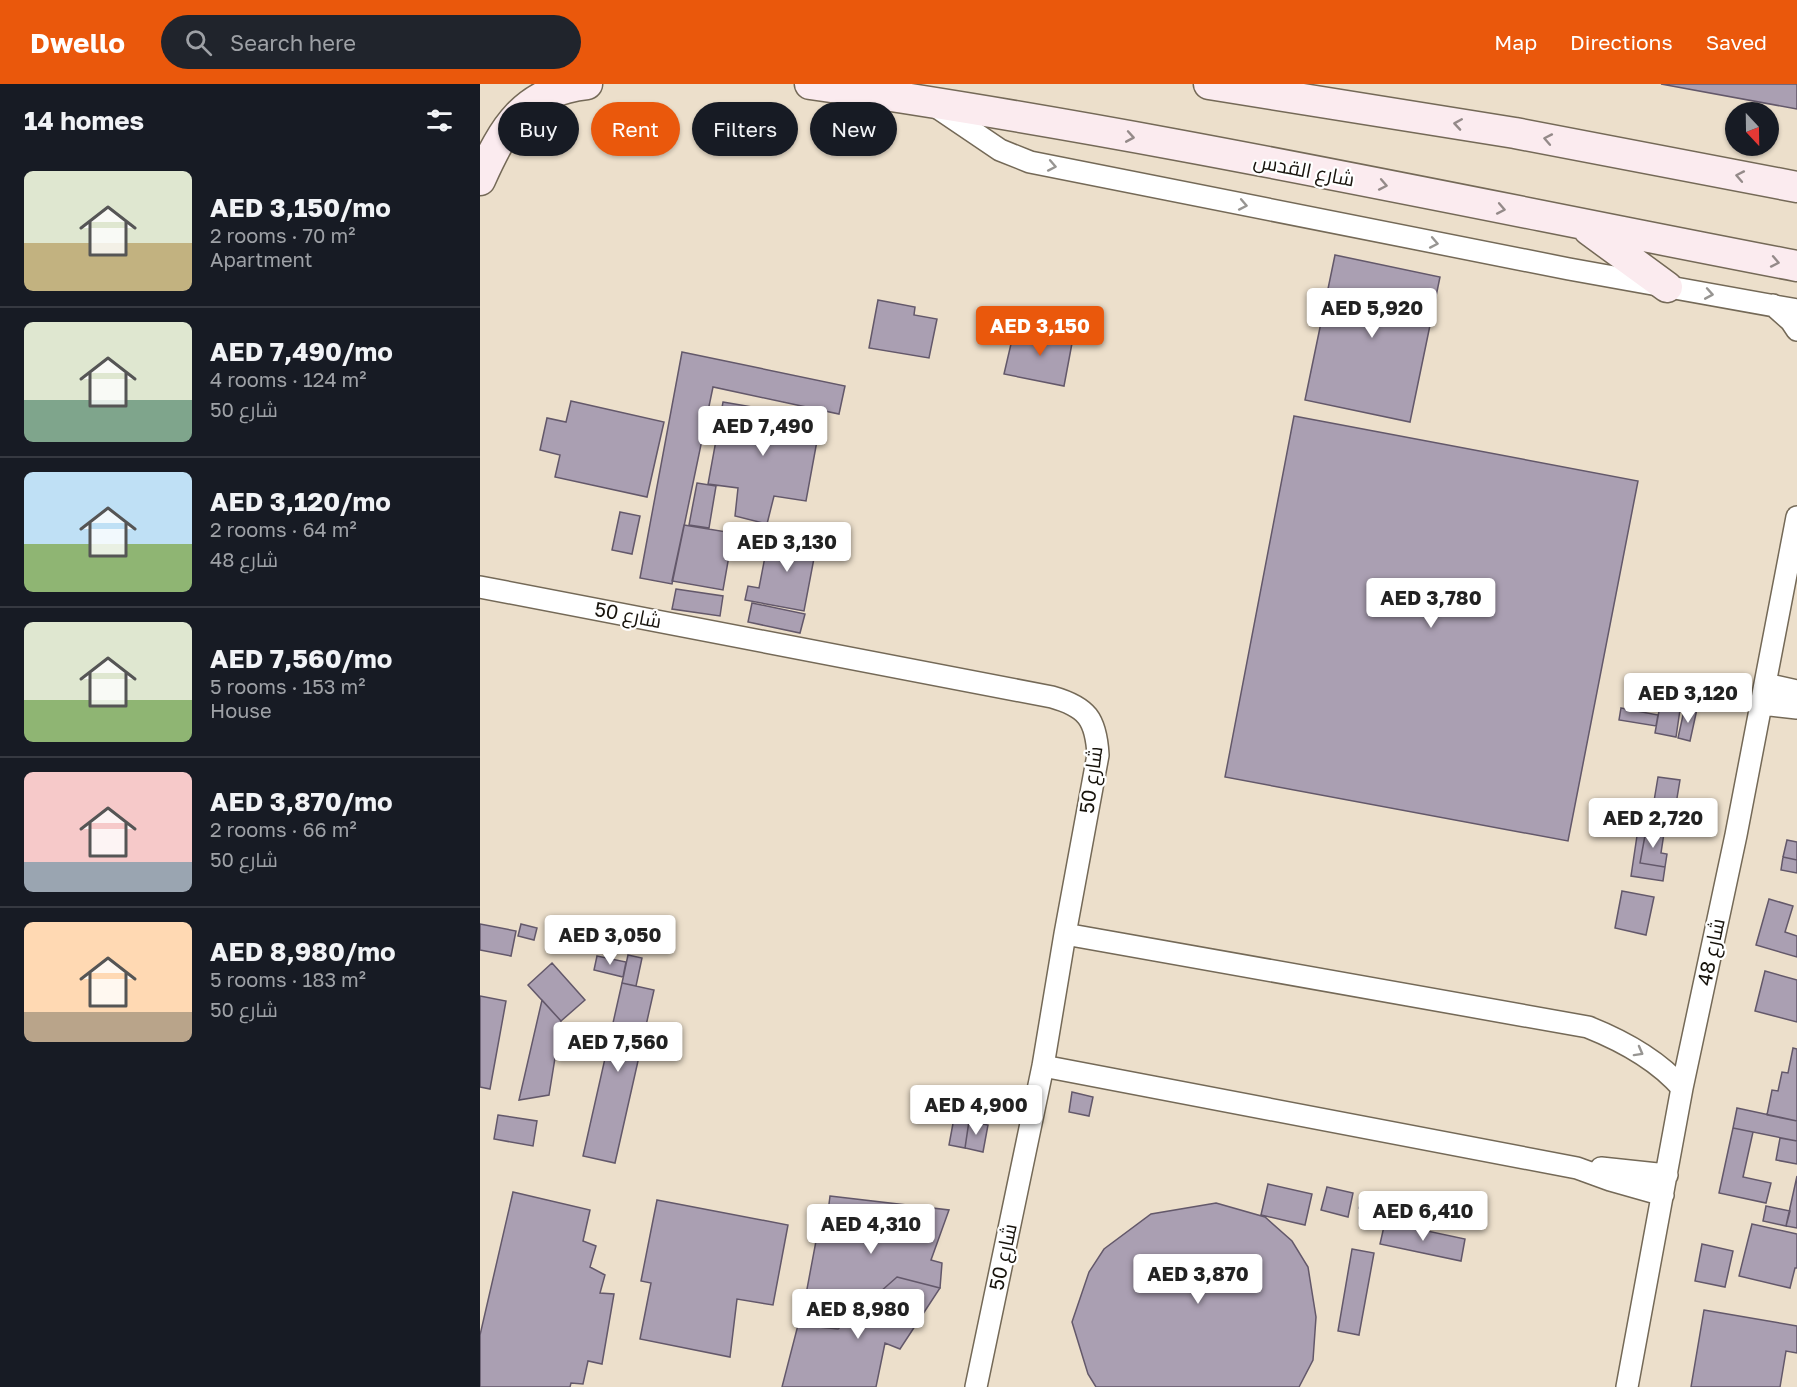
<!DOCTYPE html>
<html lang="en">
<head>
<meta charset="utf-8">
<style>
	body { margin:0; font-family:"Golos Text",Cairo,sans-serif; background:#20242c; color:#f1f3f6; height:100vh; display:flex; flex-direction:column; font-size:22px; white-space:nowrap }
	* { box-sizing:border-box; margin:0 }
	p { font-size:20px; color:#9ea1a6 }
	.icon { flex:none; width:33px; height:33px; fill:none; stroke:currentColor; stroke-width:2; stroke-linecap:round; stroke-linejoin:round }
	.map { position:relative; flex:1; overflow:hidden }
	.side { display:flex; flex-direction:column; background:#171b24; width:480px }
	.side>* { flex:none }
	.guide { position:absolute; left:18px; top:18px; width:570px; height:54px; display:flex; gap:12px }
	.needle { width:39px; rotate:158deg }
	.controls { position:absolute; left:1245px; top:18px; display:grid; gap:12px }
	.controls a { display:grid; place-items:center; width:54px; height:54px; border-radius:50%; background:#171b24; box-shadow:0 2px 4px #0004; font-size:30px }
	.price { position:absolute; translate:-50% -51px; padding:0 14px; border-radius:6px; background:#fff; color:#222; font-size:20px; line-height:39px; filter:drop-shadow(0 2px 3px #0008) }
	.price::after { content:''; position:absolute; left:50%; top:36px; width:18px; height:14px; margin-left:-9px; background:inherit; clip-path:polygon(0 0,100% 0,50% 100%) }
	.price.selected { background:#ea580c; color:#fff }
	ul { padding:0; list-style:none }
	li { display:flex; align-items:center; gap:18px; height:150px; padding:0 24px }
	li+li { border-top:2px solid #363941 }
	li span { display:grid; place-items:center; flex:none; width:168px; height:120px; border-radius:9px; color:#555 }
	li>.icon { margin-inline-start:auto }
	span .icon { width:72px; height:72px; fill:#fffc; stroke-width:1 }
	li b { font-size:26px }
	h2 { display:flex; justify-content:space-between; align-items:center; height:72px; padding:0 24px; font-size:26px }
	.tag { padding:0 21px; border-radius:27px; background:#171b24; box-shadow:0 2px 4px #0004; font-size:21px; line-height:54px }
	.tag.selected { background:#ea580c; color:#fff }
	header { display:flex; align-items:center; gap:36px; box-sizing:border-box; height:84px; padding:0 30px; background:#ea580c; color:#fff }
	header strong { font-size:28px }
	nav { display:flex; gap:33px; margin-inline-start:auto; font-size:21px }
	.search { width:420px; height:54px; background:#20242c; display:flex; align-items:center; gap:15px; box-sizing:border-box; padding:0 21px; border-radius:33px; color:#9ea1a6; font-size:22px }
	main { display:flex; flex:1; min-height:0 }
	.map>svg:first-child { display:block }
	.building { fill:#aa9fb2; stroke:#63586a; stroke-width:1.5 }
	.lines { fill:none; stroke-linecap:round; stroke-linejoin:round }
	.street-casing { stroke:#746957; stroke-width:24 }
	.secondary-casing { stroke:#746957; stroke-width:33 }
	.street { stroke:#fff; stroke-width:21 }
	.secondary { stroke:#fbebef; stroke-width:30 }
	.oneway { stroke:#948a89 }
	.oneway2 { stroke:#979592 }
	.labels { text-anchor:middle; stroke-width:4.5; stroke-linejoin:round; paint-order:stroke }
	.street-label { font-size:20px; fill:#17130c; stroke:#fff }
</style>
</head>
<body>
<header>
<strong>Dwello</strong>
<div class="search"><svg class="icon" aria-label="search" viewBox="0 0 24 24"><circle cx="10" cy="10" r="6"/><path d="M15 15l6 6"/></svg>Search here</div>
<nav><a>Map</a><a>Directions</a><a>Saved</a></nav>
</header>
<main>
<section class="side">
<h2>14 homes<svg class="icon" aria-label="filters" viewBox="0 0 24 24"><path d="M4 7h16M4 17h16"/><circle cx="9" cy="7" r="2"/><circle cx="15" cy="17" r="2"/></svg></h2>
<ul>
<li><span style="background:linear-gradient(#dfe7d0 60%,#c2b280 0)"><svg class="icon" aria-label="home" viewBox="0 0 24 24"><path d="M3 11l9-7 9 7M6 9v11h12V9"/></svg></span><div><b>AED 3,150/mo</b><p>2 rooms · 70 m²</p><p>Apartment</p></div></li>
<li><span style="background:linear-gradient(#dfe7d0 65%,#7fa58c 0)"><svg class="icon" aria-label="home" viewBox="0 0 24 24"><path d="M3 11l9-7 9 7M6 9v11h12V9"/></svg></span><div><b>AED 7,490/mo</b><p>4 rooms · 124 m²</p><p>شارع 50</p></div></li>
<li><span style="background:linear-gradient(#bfe0f5 60%,#8fb573 0)"><svg class="icon" aria-label="home" viewBox="0 0 24 24"><path d="M3 11l9-7 9 7M6 9v11h12V9"/></svg></span><div><b>AED 3,120/mo</b><p>2 rooms · 64 m²</p><p>شارع 48</p></div></li>
<li><span style="background:linear-gradient(#dfe7d0 65%,#8fb573 0)"><svg class="icon" aria-label="home" viewBox="0 0 24 24"><path d="M3 11l9-7 9 7M6 9v11h12V9"/></svg></span><div><b>AED 7,560/mo</b><p>5 rooms · 153 m²</p><p>House</p></div></li>
<li><span style="background:linear-gradient(#f6c9c9 75%,#9aa5b1 0)"><svg class="icon" aria-label="home" viewBox="0 0 24 24"><path d="M3 11l9-7 9 7M6 9v11h12V9"/></svg></span><div><b>AED 3,870/mo</b><p>2 rooms · 66 m²</p><p>شارع 50</p></div></li>
<li><span style="background:linear-gradient(#ffd9b3 75%,#b9a48a 0)"><svg class="icon" aria-label="home" viewBox="0 0 24 24"><path d="M3 11l9-7 9 7M6 9v11h12V9"/></svg></span><div><b>AED 8,980/mo</b><p>5 rooms · 183 m²</p><p>شارع 50</p></div></li>
</ul>
</section>
<div class="map">
<svg width="1317" height="1303" viewBox="0 0 1317 1303">
	<rect width="100%" height="100%" fill="#ecdfcb"/>
	<path class="building" d="M1181 0H1317V25Z
		M855 171 960 193 930 338 825 316Z
		M398 216 435 223 434 231 457 235 449 274 389 264Z
		M556 246 593 254 584 302 524 290 534 247 554 255Z
		M202 268 365 302 359 330 233 303 192 500 160 494Z
		M91 317 184 338 167 413 75 393 80 371 60 366 67 334 86 338Z
		M243 318 341 335 326 417 294 412 287 440 255 432 258 404 228 400Z
		M814 332 1158 397 1088 757 745 693Z
		M217 399 236 402 229 444 209 441Z
		M140 428 160 432 152 470 132 466Z
		M204 441 253 449 243 506 192 497Z
		M317 445 339 448 324 527 265 516 268 502 279 504 288 457 314 461Z
		M196 505 243 512 240 532 192 525Z
		M272 519 325 530 320 549 268 538Z
		M1181 616 1201 619 1196 653 1175 649Z
		M1205 622 1217 625 1210 657 1198 654Z
		M1141 624 1178 631 1176 642 1139 636Z
		M1178 693 1200 696 1196 720 1174 717Z
		M1158 745 1166 746 1160 779 1185 783 1183 797 1151 792Z
		M1166 746 1184 749 1181 769 1187 770 1185 783 1160 779Z
		M1307 756 1317 758V776L1303 773Z
		M1303 773 1317 776V789L1301 786Z
		M1142 807 1174 813 1166 851 1135 844Z
		M1289 815 1313 822 1305 848 1317 852V873L1276 861Z
		M0 840 36 847 31 872 0 866Z
		M41 840 57 844 54 856 38 852Z
		M84 849 96 853 92 864 81 860Z
		M148 871 162 874 156 902 142 899Z
		M117 872 146 878 143 893 114 886Z
		M72 879 105 916 81 937 48 901Z
		M1285 887 1317 896V938L1275 927Z
		M142 899 174 906 135 1079 103 1072Z
		M0 912 26 917 10 1005 0 1003Z
		M62 916 81 937 69 1011 39 1016Z
		M1313 964 1317 965V1037L1287 1031 1292 1006 1298 1007 1302 988 1308 989Z
		M592 1008 613 1013 609 1032 589 1028Z
		M1257 1024 1317 1037V1057L1253 1044Z
		M18 1031 57 1037 53 1062 14 1055Z
		M474 1034 489 1037 485 1064 469 1061Z
		M489 1037 508 1041 503 1068 485 1064Z
		M1253 1044 1273 1048 1263 1093 1291 1099 1286 1119 1239 1109Z
		M1300 1054 1317 1057V1080L1296 1076Z
		M1317 1092V1144L1306 1142Z
		M788 1100 832 1110 825 1141 781 1131Z
		M847 1103 873 1109 868 1133 841 1126Z
		M33 1108 110 1126 103 1157 116 1162 110 1183 125 1191 120 1209 134 1210 122 1280 108 1277 103 1300 91 1299 90 1303H0V1251Z
		M350 1112 469 1126 451 1176 462 1179 460 1204 417 1193 358 1245 333 1242 336 1223 324 1221 336 1157 351 1158 356 1137 347 1136Z
		M177 1116 308 1141 293 1221 257 1215 250 1273 160 1255 171 1199 161 1197Z
		M882 1116 897 1119 895 1128 879 1124Z
		M736 1119 785 1133 812 1157 828 1183 836 1233 833 1276 819 1303H616L608 1290 592 1238 609 1188 624 1165 671 1130Z
		M905 1120 929 1126 926 1136 903 1131Z
		M1286 1122 1310 1127 1306 1142 1283 1137Z
		M905 1138 985 1155 981 1177 900 1160Z
		M1272 1140 1317 1150V1184H1315L1310 1204 1259 1192Z
		M1222 1160 1253 1167 1245 1203 1215 1197Z
		M872 1165 894 1169 879 1251 858 1247Z
		M417 1193 460 1204 420 1265 405 1259 396 1303H302L318 1241 358 1245Z
		M1224 1226 1317 1242V1269L1306 1267 1300 1303H1211Z"/>
	<g class="lines">
		<defs>
			<path id="street" d="M455 22 520 66 550 78 1089 185 1317 226
				M1293 221 1311 237 1317 246
				M0 503 572 613C607 623 616 635 618 671L585 850 563 982 496 1303
				M1286 600 1317 607
				M1282 620 1317 624
				M585 850 1108 943C1143 957 1177 975 1202 1004
				M563 982 1097 1084 1130 1096 1183 1111
				M1121 1084 1187 1091
				M1147 1303 1202 1004 1256 751 1317 433"/>
			<path id="secondary" d="M330 0C661 47 989 119 1317 182
				M729 0 1035 49 1317 103
				M0 96C24 43 44 7 107 0
				M1109 146 1187 203"/>
		</defs>
		<use href="#street" class="street-casing"/>
		<use href="#secondary" class="secondary-casing"/>
		<use href="#street" class="street"/>
		<use href="#secondary" class="secondary"/>
	</g>
	<defs><path id="oneway-chevron" d="M-2-3.5L2.5 0L-2 3.5" fill="none" stroke-width="1.6" stroke-linecap="round" stroke-linejoin="round" transform="scale(1.5)"/></defs>
	<g class="oneway">
		<use href="#oneway-chevron" transform="translate(978 40) rotate(-171)"/>
		<use href="#oneway-chevron" transform="translate(650 53) rotate(10)"/>
		<use href="#oneway-chevron" transform="translate(1068 55) rotate(-169)"/>
		<use href="#oneway-chevron" transform="translate(1260 92) rotate(-169)"/>
		<use href="#oneway-chevron" transform="translate(903 101) rotate(11)"/>
		<use href="#oneway-chevron" transform="translate(1021 125) rotate(11)"/>
		<use href="#oneway-chevron" transform="translate(1295 178) rotate(11)"/>
	</g>
	<g class="oneway2">
		<use href="#oneway-chevron" transform="translate(572 82) rotate(11)"/>
		<use href="#oneway-chevron" transform="translate(763 121) rotate(11)"/>
		<use href="#oneway-chevron" transform="translate(954 159) rotate(11)"/>
		<use href="#oneway-chevron" transform="translate(1229 210) rotate(10)"/>
		<use href="#oneway-chevron" transform="translate(1159 968) rotate(29)"/>
	</g>
	<g class="labels">
		<g class="street-label">
			<text transform="translate(824 86) rotate(11)" y="7">شارع القدس</text>
			<text transform="translate(148 531) rotate(11)" y="7">شارع 50</text>
			<text transform="translate(611 696) rotate(-82)" y="7">شارع 50</text>
			<text transform="translate(1231 868) rotate(-78)" y="7">شارع 48</text>
			<text transform="translate(523 1173) rotate(-78)" y="7">شارع 50</text>
		</g>
	</g>
</svg>
<div class="controls">
<a><svg class="needle" viewBox="-14 -14 28 28"><path d="M0-13l5 13h-10z" fill="#e53935"/><path d="M0 13l5-13h-10z" fill="#9ea1a6"/></svg></a>
</div>
<b class="price" style="left:892px;top:255px">AED 5,920</b>
<b class="price selected" style="left:560px;top:273px">AED 3,150</b>
<b class="price" style="left:283px;top:373px">AED 7,490</b>
<b class="price" style="left:307px;top:489px">AED 3,130</b>
<b class="price" style="left:951px;top:545px">AED 3,780</b>
<b class="price" style="left:1208px;top:640px">AED 3,120</b>
<b class="price" style="left:1173px;top:765px">AED 2,720</b>
<b class="price" style="left:130px;top:882px">AED 3,050</b>
<b class="price" style="left:138px;top:989px">AED 7,560</b>
<b class="price" style="left:496px;top:1052px">AED 4,900</b>
<b class="price" style="left:943px;top:1158px">AED 6,410</b>
<b class="price" style="left:391px;top:1171px">AED 4,310</b>
<b class="price" style="left:718px;top:1221px">AED 3,870</b>
<b class="price" style="left:378px;top:1256px">AED 8,980</b>
<div class="guide">
<a class="tag">Buy</a>
<a class="tag selected">Rent</a>
<a class="tag">Filters</a>
<a class="tag">New</a>
</div>
</div>
</main>
</body>
</html>
